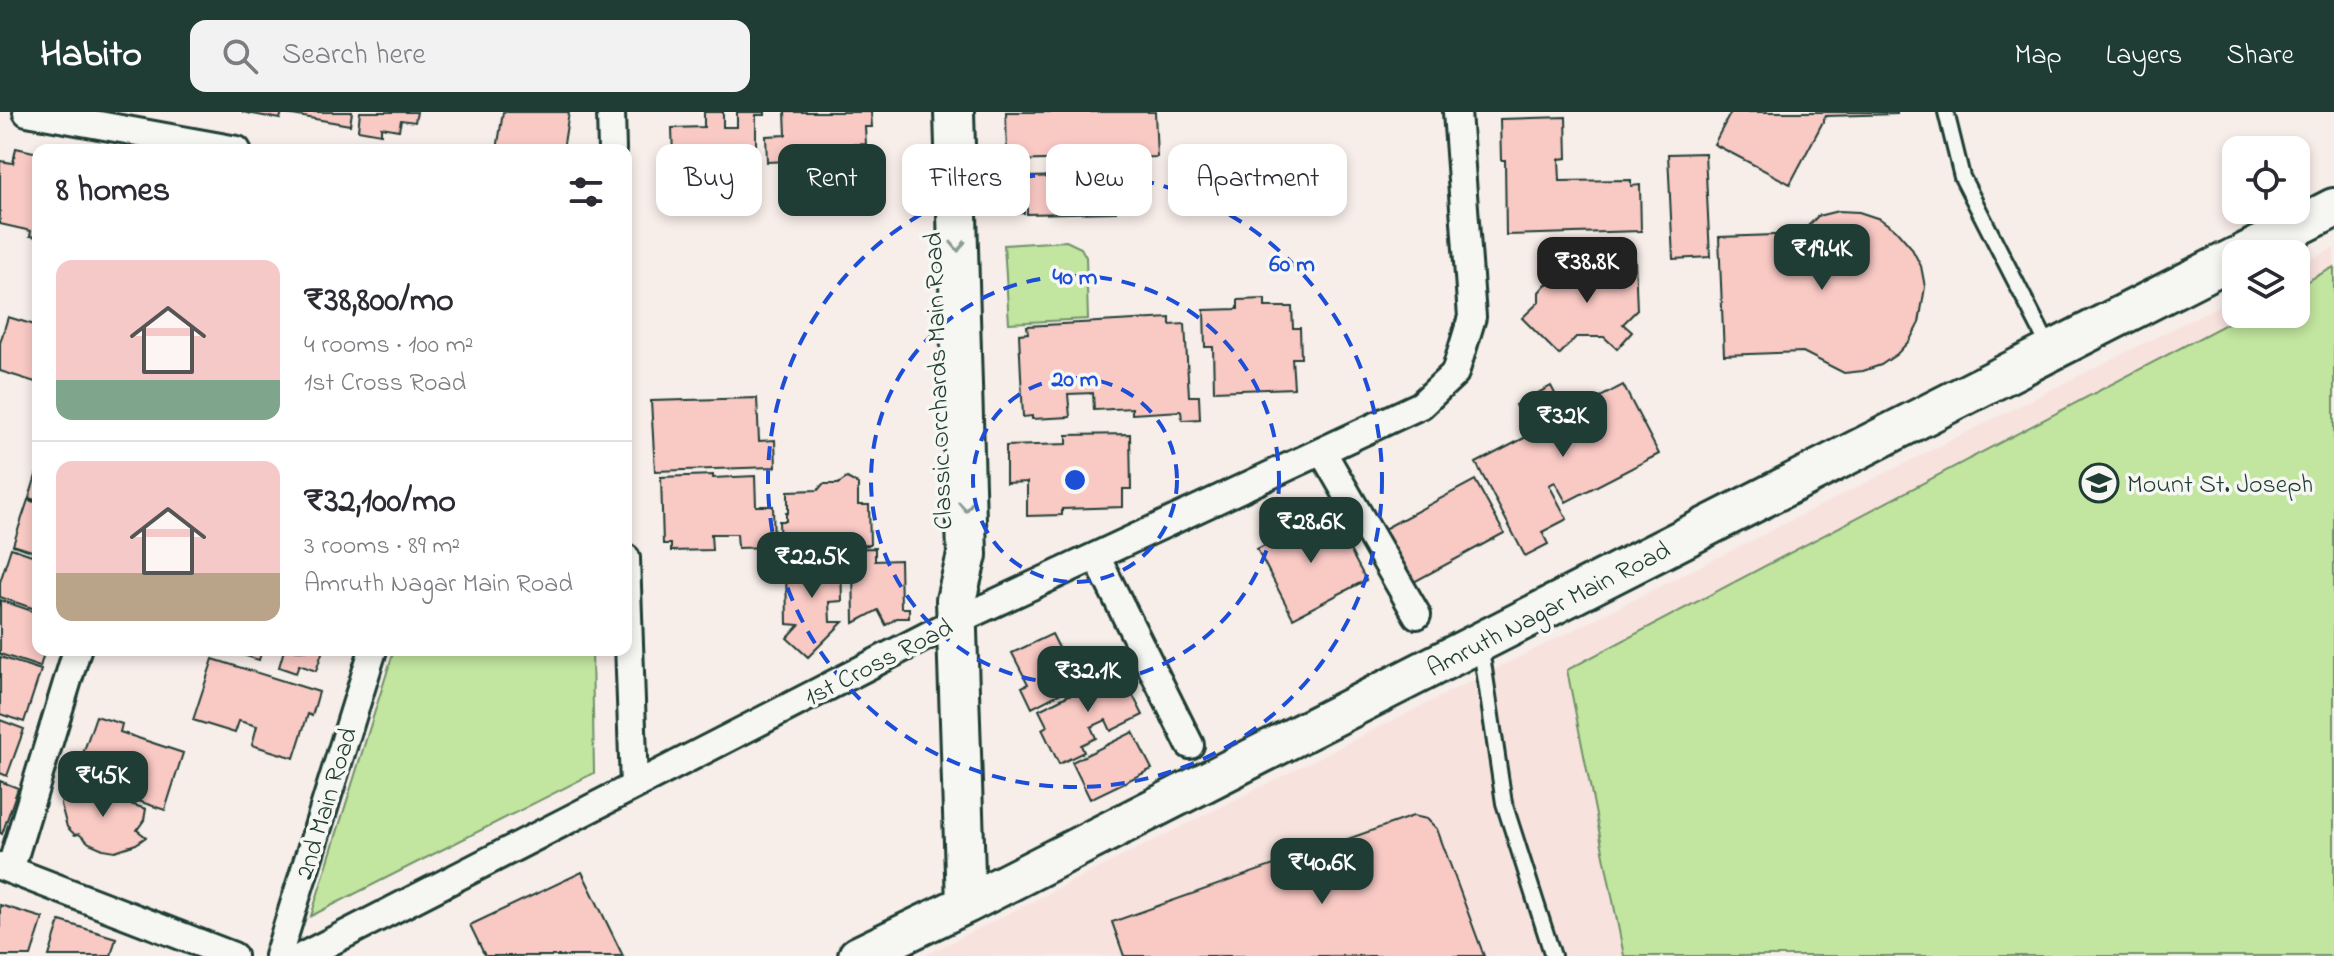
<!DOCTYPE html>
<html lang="en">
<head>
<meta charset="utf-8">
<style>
	body { margin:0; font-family:"Indie Flower",sans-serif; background:#f2f2f3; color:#2b2b33; height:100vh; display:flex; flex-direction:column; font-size:30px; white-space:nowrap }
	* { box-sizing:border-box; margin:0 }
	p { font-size:26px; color:#7c7c81 }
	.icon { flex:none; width:44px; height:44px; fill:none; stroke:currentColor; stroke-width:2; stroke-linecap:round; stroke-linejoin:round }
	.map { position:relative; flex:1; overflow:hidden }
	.panel { position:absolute; left:32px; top:32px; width:600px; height:512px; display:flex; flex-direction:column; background:#fff; border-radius:16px; box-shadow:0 4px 12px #0003 }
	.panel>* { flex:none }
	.top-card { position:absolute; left:656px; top:32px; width:760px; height:72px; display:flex; gap:16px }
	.buttons { position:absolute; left:2222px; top:24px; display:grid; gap:16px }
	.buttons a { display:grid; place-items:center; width:88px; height:88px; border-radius:16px; background:#fff; box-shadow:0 4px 12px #0003; font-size:40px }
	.price { position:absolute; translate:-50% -68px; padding:0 18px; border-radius:16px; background:#1f3d34; color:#fff; font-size:26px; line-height:52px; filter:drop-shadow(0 2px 4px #0008) }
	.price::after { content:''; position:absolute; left:50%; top:48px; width:24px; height:18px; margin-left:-12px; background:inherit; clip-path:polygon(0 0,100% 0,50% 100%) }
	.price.active { background:#222; color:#fff }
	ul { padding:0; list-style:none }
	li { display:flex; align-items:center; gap:24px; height:200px; padding:0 24px }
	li+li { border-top:2px solid #e1e1e2 }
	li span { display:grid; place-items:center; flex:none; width:224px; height:160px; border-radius:16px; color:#555 }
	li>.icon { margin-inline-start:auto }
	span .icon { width:96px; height:96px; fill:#fffc; stroke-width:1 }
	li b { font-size:34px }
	h2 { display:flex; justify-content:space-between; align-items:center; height:96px; padding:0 24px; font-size:34px }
	.tag { padding:0 28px; border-radius:16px; background:#fff; box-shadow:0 4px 12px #0003; font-size:28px; line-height:72px }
	.tag.active { background:#1f3d34; color:#fff }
	header { display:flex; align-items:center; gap:48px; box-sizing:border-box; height:112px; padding:0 40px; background:#1f3d34; color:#fff }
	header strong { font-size:38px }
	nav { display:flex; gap:44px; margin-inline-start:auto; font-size:28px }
	.search { width:560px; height:72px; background:#f2f2f3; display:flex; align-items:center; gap:20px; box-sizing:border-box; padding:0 28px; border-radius:16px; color:#7c7c81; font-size:30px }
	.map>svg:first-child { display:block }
	.built { fill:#f8e2de }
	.green { fill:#c2e59f; stroke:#70916a; stroke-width:2 }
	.building { fill:#f9c9c4; stroke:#1f3d34; stroke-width:2 }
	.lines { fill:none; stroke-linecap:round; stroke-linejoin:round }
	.lane-casing { stroke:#1f3d34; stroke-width:20 }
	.street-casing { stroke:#1f3d34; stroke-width:32 }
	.secondary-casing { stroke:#1f3d34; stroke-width:44 }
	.lane { stroke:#f6f6f2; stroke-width:14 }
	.street { stroke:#f6f6f2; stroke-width:26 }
	.secondary { stroke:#f6f6f2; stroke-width:38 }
	.oneway { stroke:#8a9a93 }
	.ring { fill:none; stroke:#1d4ed8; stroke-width:4; stroke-dasharray:14 10 }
	.labels { text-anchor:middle; stroke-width:7; stroke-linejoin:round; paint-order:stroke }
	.street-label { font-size:26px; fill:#1f3d34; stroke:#f6f6f2 }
	.poi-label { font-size:26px; fill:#1f3d34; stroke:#f6f6f2; text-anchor:start }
	.centre { fill:#1d4ed8; stroke:#f6f6f2; stroke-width:4 }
	.ring-label { font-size:24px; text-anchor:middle; font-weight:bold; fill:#1d4ed8; stroke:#f6f6f2; stroke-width:7; stroke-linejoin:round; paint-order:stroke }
</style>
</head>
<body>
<header>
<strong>Habito</strong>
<div class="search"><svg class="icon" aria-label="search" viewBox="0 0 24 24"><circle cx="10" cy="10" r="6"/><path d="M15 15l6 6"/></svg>Search here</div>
<nav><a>Map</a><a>Layers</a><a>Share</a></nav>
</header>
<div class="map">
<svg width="2334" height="844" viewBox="0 0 2334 844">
	<rect width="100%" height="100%" fill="#f7ede9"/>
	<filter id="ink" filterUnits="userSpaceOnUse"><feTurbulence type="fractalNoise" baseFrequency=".0125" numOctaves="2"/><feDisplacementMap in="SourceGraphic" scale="16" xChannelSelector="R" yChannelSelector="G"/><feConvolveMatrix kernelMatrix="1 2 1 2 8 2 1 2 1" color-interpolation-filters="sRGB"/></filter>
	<g filter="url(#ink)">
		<path class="built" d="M2334 136V844H924L2236 185V202H2296V155Z"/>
		<path class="green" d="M1066 129 1081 136 1086 145 1088 207 1009 211 1004 133Z
			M2334 155V844H1624L1567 558 2245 202H2296V175Z
			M394 538H592L594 661 311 804Z"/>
		<path class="building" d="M242 0H282L280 7Z
			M286 0H352L350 13 286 2Z
			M360 0H417L415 10 401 8 399 18 381 15V22L358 18Z
			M503 0H569L563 38H497Z
			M704 0H723V15H737V0H765V3H756V43L673 44 672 16 704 15Z
			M785 0H871L872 15H865L866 32 838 33V40L833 41V47L767 50 766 24 786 23Z
			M1006 0H1155L1157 45 1007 49Z
			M1731 0H1897V2L1826 4 1790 72 1714 32Z
			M1566 5 1567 46 1559 47 1560 69 1631 68V74L1640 73 1641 119 1506 123 1505 48H1501L1500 7Z
			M16 36 38 41 35 56 38 57V125L30 124 31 119 0 112V49L13 51Z
			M1705 41 1710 145 1673 147 1668 42Z
			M1116 63V100L1027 102V65Z
			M1023 67 1024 101 994 102V68Z
			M1838 99 1859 100 1880 107 1897 119 1911 135 1921 154 1925 175 1919 211 1910 228 1897 242 1881 253 1863 259 1844 261 1803 240 1724 243 1719 125 1800 122 1818 104Z
			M1635 148 1637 198 1623 212 1632 220 1617 237 1604 225H1576L1559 243 1522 206 1539 190V180L1546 172H1558V160L1590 159 1599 149Z
			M1265 187V195H1292L1293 216H1300L1301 246H1292L1294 276 1214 279 1213 235H1205L1204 198 1238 197V188Z
			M8 205 38 214V271L0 259V231Z
			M1170 206V213L1185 212 1189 284H1199L1200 307 1182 308 1181 299 1132 302V296L1094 298 1093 281 1068 282 1070 305 1032 307V304L1023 305 1019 222 1028 221 1027 214Z
			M1623 273 1659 342 1566 390 1555 370 1549 373 1567 407 1542 420 1548 432 1525 444 1476 351 1530 323 1515 293 1551 274 1566 303Z
			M757 286 759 329 775 328 776 355 655 359 651 289Z
			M1130 322 1131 377H1123V395L1062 397V403L1027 404V370L1006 371V334L1067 332V323Z
			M38 357V389L29 386Z
			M713 363V366L755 364 756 394H773L774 435 738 436 737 422H711L712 438 671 439V432H663L661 365Z
			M847 366 858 372V393H869L870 433 842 435V425H830L821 437 780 438 779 409H786V401H788V379L818 378 823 372H838Z
			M1475 368 1504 421 1414 470 1384 417Z
			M28 388 38 391V441L13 433Z
			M1329 399 1366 468 1293 506 1257 437Z
			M11 436 38 445V498L0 485V470Z
			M875 436V449L900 448 901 496H909V506H897L886 513 878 498 854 511 853 453H844V437Z
			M824 443V448H831V452L841 451 842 489 829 490 830 510H843L808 545 787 526 799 513 787 512 786 453H792V449H797V444Z
			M0 488 38 501V538H45L40 555 0 542Z
			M1052 522 1063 544 1083 535 1096 559 1060 577 1061 581 1032 596 1022 575 1028 572 1012 541Z
			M227 538H262L259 548Z
			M284 538H323L316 559 299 553 296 561 279 555Z
			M0 545 41 558 24 610 0 602Z
			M213 547 319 580 312 604 308 602 294 646 252 633 257 614 239 609 235 621 193 608Z
			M1118 554 1143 603 1111 619 1106 608 1091 615 1096 626 1081 633 1084 640 1059 652 1042 617 1047 614 1039 598 1099 568 1097 565Z
			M96 604 122 612 120 620 183 641 165 698 69 666 74 652 79 653Z
			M0 608 24 617 7 664 0 661Z
			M1133 620 1152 657 1090 687 1072 650Z
			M0 669 18 676 2 722 0 721Z
			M75 674 146 697 144 708 137 718 146 725 136 732 115 739 103 737 89 731 79 722 75 723 67 715 61 693 63 682 70 683Z
			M1413 704 1427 707 1437 717 1484 844H1124L1112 810Z
			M582 760 623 844H485L470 813Z
			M0 793 43 806 31 844H0Z
			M60 809 116 826 111 844H49Z"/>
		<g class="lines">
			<defs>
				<path id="lane" d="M1946 0 1962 65 2051 239
					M1480 530 1504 691 1553 844"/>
				<path id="street" d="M27 0 237 38
					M611 0 612 38
					M1322 339 1417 503
					M1096 444 1190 633
					M626 446 634 674
					M0 754 233 844
					M10 758 77 538
					M278 844 373 538
					M303 844 956 509 1421 293 1455 261 1472 205 1457 0"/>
				<path id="secondary" d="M954 0 967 443 956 488 966 792
					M2243 142 2334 96
					M858 844 966 792 2236 145"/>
			</defs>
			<use href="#lane" class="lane-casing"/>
			<use href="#street" class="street-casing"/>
			<use href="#secondary" class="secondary-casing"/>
			<use href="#lane" class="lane"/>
			<use href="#street" class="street"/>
			<use href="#secondary" class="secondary"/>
		</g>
		<defs><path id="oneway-chevron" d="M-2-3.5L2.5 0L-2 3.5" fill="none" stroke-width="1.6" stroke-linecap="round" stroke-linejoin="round" transform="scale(2)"/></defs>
		<g class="oneway">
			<use href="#oneway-chevron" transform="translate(958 134) rotate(88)"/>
			<use href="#oneway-chevron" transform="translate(966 394) rotate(88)"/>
		</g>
	</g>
	<g class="ring">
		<circle cx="1075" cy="368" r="102"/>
		<circle cx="1075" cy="368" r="204"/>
		<circle cx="1075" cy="368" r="307"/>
	</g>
	<defs>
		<symbol id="school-ring" viewBox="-11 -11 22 22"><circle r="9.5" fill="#f6f6f2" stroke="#1f3d34" stroke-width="1.5"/><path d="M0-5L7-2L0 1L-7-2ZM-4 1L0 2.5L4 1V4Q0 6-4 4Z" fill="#1f3d34"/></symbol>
	</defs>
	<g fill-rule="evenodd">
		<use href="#school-ring" x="2077" y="349" width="44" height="44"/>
	</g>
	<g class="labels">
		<g class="street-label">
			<text transform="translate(937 269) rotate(-92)" y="9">Classic Orchards Main Road</text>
			<text transform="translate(1548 496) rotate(-27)" y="9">Amruth Nagar Main Road</text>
			<text transform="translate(878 549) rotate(-27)" y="9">1st Cross Road</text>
			<text transform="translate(325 691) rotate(-73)" y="9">2nd Main Road</text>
		</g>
		<g class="poi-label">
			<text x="2127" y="380">Mount St. Joseph</text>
		</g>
	</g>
	<circle cx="1075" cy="368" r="12" class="centre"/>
	<g class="ring-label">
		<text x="1292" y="159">60 m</text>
		<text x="1075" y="172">40 m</text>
		<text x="1075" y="274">20 m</text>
	</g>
</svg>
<div class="buttons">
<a><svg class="icon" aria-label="locate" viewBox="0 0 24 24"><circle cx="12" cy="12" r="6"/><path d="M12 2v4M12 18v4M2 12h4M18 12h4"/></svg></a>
<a><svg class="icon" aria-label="layers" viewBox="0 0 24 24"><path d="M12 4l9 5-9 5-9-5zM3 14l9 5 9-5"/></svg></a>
</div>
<b class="price" style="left:1822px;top:180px">₹19.4K</b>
<b class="price active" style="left:1587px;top:193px">₹38.8K</b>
<b class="price" style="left:1563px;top:347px">₹32K</b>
<b class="price" style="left:1311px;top:453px">₹28.6K</b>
<b class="price" style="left:812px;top:488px">₹22.5K</b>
<b class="price" style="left:1088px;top:602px">₹32.1K</b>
<b class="price" style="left:103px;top:707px">₹45K</b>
<b class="price" style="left:1322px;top:794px">₹40.6K</b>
<div class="top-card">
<a class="tag">Buy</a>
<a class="tag active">Rent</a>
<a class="tag">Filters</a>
<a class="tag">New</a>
<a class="tag">Apartment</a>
</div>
<section class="panel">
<h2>8 homes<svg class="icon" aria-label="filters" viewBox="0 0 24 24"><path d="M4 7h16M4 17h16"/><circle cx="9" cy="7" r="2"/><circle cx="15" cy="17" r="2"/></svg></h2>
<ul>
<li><span style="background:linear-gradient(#f6c9c9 75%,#7fa58c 0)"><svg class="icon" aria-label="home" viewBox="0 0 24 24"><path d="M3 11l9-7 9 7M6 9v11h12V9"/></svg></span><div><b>₹38,800/mo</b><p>4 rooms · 100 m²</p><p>1st Cross Road</p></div></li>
<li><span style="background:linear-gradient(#f6c9c9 70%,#b9a48a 0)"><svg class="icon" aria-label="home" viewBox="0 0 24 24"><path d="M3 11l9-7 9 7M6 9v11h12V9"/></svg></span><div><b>₹32,100/mo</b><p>3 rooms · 89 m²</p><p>Amruth Nagar Main Road</p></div></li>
</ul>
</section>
</div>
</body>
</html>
